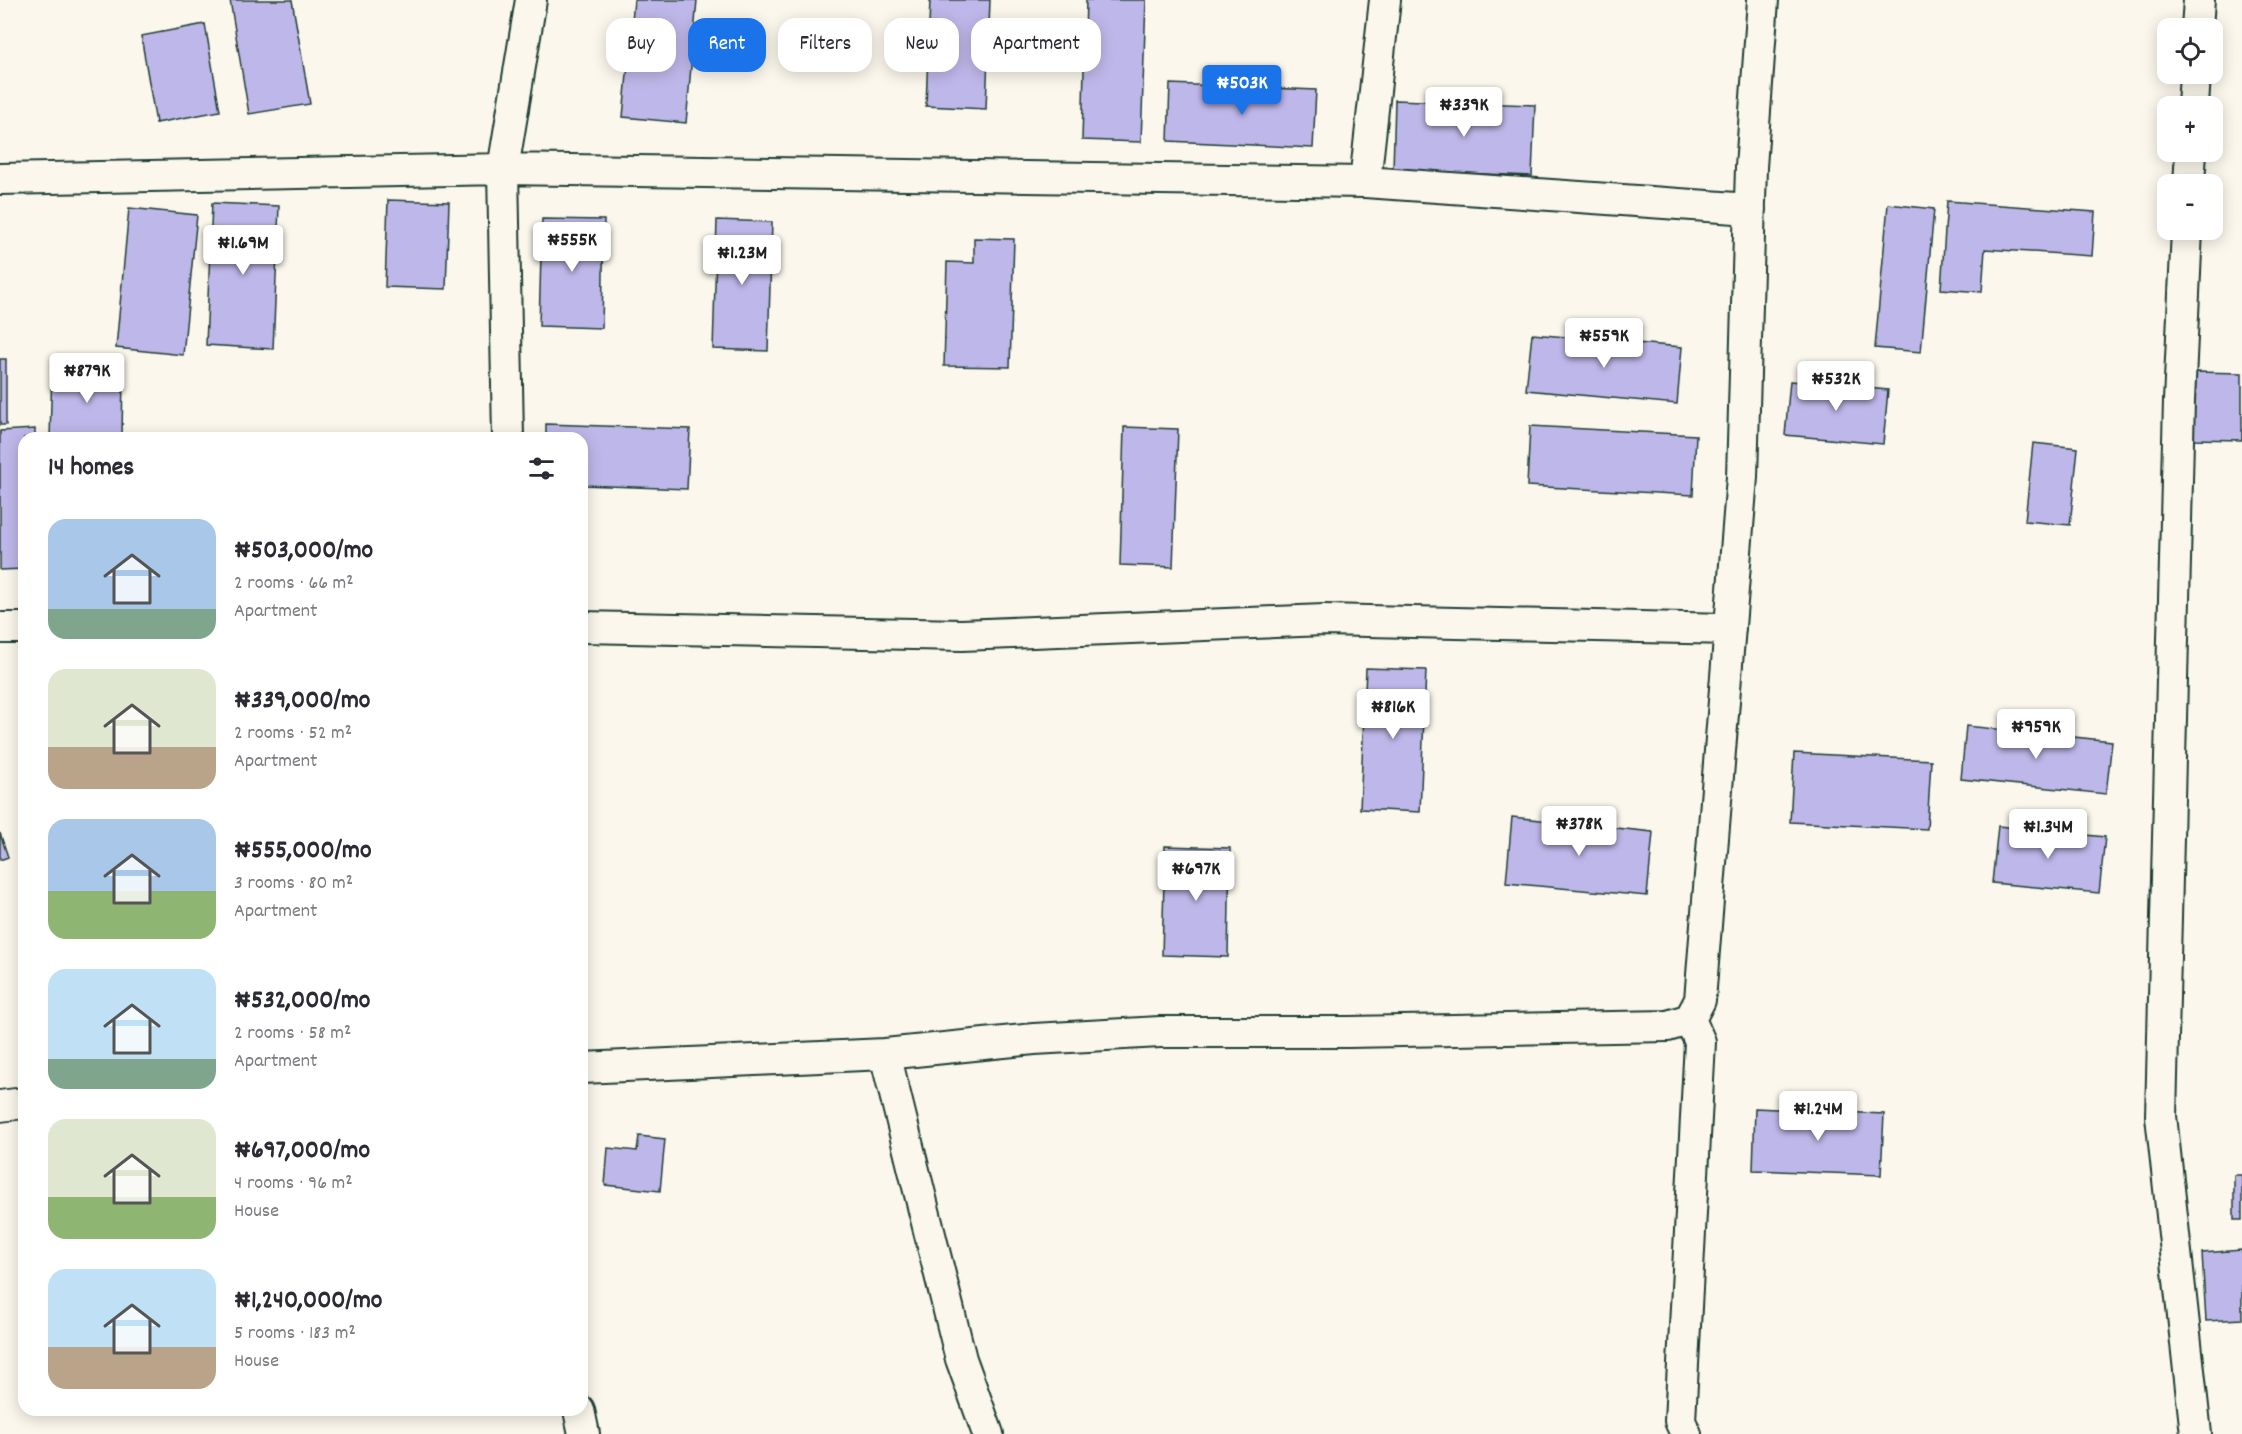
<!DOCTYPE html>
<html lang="en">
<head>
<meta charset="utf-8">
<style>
	body { margin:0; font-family:Dekko,sans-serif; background:#f7f7f7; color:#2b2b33; height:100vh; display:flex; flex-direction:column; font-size:22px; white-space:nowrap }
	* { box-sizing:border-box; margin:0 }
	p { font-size:20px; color:#7c7c81 }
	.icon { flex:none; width:33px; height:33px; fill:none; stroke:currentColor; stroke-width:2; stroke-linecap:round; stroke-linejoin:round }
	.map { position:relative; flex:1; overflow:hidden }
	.side { position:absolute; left:18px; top:432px; width:570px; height:984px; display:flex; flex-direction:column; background:#fff; border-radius:18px; box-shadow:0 3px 15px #0003 }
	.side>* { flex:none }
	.guide { position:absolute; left:606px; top:18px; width:570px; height:54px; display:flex; gap:12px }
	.tools { position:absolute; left:2157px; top:18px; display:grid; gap:12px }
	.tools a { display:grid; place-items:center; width:66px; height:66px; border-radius:12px; background:#fff; box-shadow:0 3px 15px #0003; font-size:30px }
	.price { position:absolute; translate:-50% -51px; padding:0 14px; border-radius:6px; background:#fff; color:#222; font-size:20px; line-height:39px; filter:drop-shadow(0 2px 3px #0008) }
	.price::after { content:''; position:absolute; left:50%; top:36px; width:18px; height:14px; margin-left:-9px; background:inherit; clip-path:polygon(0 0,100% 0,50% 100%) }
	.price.current { background:#1a73e8; color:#fff }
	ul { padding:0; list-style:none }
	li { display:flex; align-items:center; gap:18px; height:150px; padding:0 30px }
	li span { display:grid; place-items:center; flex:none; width:168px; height:120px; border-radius:18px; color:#555 }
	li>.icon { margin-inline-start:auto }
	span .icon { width:72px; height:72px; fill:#fffc; stroke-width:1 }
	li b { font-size:26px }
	h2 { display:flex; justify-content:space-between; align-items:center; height:72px; padding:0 30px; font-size:26px }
	.chip { padding:0 21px; border-radius:18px; background:#fff; box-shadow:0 3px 15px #0003; font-size:21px; line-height:54px }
	.chip.current { background:#1a73e8; color:#fff }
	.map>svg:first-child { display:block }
	.building { fill:#beb7e9; stroke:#1f3d34; stroke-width:1.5 }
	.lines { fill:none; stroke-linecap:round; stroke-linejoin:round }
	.street-casing { stroke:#1f3d34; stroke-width:34 }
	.street { stroke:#fbf7ec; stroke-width:30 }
</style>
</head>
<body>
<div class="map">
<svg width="2242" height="1434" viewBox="0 0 2242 1434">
	<rect width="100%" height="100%" fill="#fbf7ec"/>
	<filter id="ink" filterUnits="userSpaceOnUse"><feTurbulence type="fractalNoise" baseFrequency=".0167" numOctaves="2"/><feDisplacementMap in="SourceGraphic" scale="12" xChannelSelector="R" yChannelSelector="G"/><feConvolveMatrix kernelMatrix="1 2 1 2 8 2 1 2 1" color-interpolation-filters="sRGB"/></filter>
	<g filter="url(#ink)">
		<path class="building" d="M230 0H292L310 104 249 114Z
			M634 0H697L686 123 623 117Z
			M930 0H990L986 109 926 106Z
			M1086 0H1146L1141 142 1082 140Z
			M205 24 220 111 156 123 141 36Z
			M1170 84 1316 90 1313 148 1168 141Z
			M1395 100 1535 105 1532 176 1393 170Z
			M388 200 449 202 446 289 385 287Z
			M1947 201 2095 212 2092 256 1985 249 1982 292 1941 289Z
			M212 203 279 206 273 349 206 345Z
			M1888 204 1934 209 1921 352 1875 348Z
			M129 208 197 215 183 355 116 348Z
			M542 219 604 220 602 328 539 326Z
			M717 220 772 222 768 351 713 349Z
			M974 238 1014 239 1010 367 944 366 947 262 974 263Z
			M1532 334 1682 347 1677 404 1526 390Z
			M0 359H6V425H0Z
			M52 368 123 370 122 438H50Z
			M2194 372 2242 373V440L2192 439Z
			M1790 381 1888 390 1883 444 1785 435Z
			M546 424 690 429 687 489 582 485V438H546Z
			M1530 426 1696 435 1693 495 1527 486Z
			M1124 427 1178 429 1173 567 1120 565Z
			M35 429V438H24V569L0 570V431Z
			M2033 443 2078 448 2070 525 2025 521Z
			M1366 668 1426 670 1420 812 1360 809Z
			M1966 726 2112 741 2106 794 1961 779Z
			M1794 753 1931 760 1927 829 1790 822Z
			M1512 817 1653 832 1647 896 1506 883Z
			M1998 826 2105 837 2099 893 1992 883Z
			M0 833 8 857 0 860Z
			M1165 846 1230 848 1228 957 1162 955Z
			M1755 1108 1884 1114 1881 1175 1753 1170Z
			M639 1136 665 1139 660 1191 605 1185 608 1148 637 1151Z
			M2234 1175H2242V1220H2234Z
			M2242 1250V1319L2206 1321 2202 1253Z"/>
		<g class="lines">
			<defs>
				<path id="street" d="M2197 28 2199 0
					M2193 106 2195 74
					M0 179 503 169 1365 182 1750 209
					M1365 182 1385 0
					M2189 184 2191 152
					M2187 230 2179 401 2161 1116 2196 1434
					M508 438 503 169 531 0
					M582 627 962 635 1324 620 1730 629
					M0 628H24
					M885 1054 1034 1039 1160 1032H1349L1668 1026 1690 1019 1700 1000 1742 477 1751 167 1763 0
					M582 1068 885 1054 961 1359 988 1434
					M0 1106 24 1103
					M579 1410 584 1434
					M1686 1434 1680 1421 1700 1042 1690 1019"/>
			</defs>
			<use href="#street" class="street-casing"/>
			<use href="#street" class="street"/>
		</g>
	</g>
</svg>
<div class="tools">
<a><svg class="icon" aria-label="locate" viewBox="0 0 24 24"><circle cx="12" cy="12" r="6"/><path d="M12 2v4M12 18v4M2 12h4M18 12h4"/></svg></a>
<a>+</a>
<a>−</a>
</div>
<b class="price current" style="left:1242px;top:116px">₦503K</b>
<b class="price" style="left:1464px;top:138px">₦339K</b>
<b class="price" style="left:572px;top:273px">₦555K</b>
<b class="price" style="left:243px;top:276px">₦1.69M</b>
<b class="price" style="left:742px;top:286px">₦1.23M</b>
<b class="price" style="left:1604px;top:369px">₦559K</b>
<b class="price" style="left:87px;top:404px">₦879K</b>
<b class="price" style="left:1836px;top:412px">₦532K</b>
<b class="price" style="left:1393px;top:740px">₦816K</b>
<b class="price" style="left:2036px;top:760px">₦959K</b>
<b class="price" style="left:1579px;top:857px">₦378K</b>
<b class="price" style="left:2048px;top:860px">₦1.34M</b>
<b class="price" style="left:1196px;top:902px">₦697K</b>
<b class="price" style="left:1818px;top:1142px">₦1.24M</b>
<div class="guide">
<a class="chip">Buy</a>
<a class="chip current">Rent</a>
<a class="chip">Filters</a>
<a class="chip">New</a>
<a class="chip">Apartment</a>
</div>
<section class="side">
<h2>14 homes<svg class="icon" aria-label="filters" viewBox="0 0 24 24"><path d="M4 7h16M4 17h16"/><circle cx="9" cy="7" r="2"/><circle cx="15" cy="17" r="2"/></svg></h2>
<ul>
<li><span style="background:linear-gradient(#a9c7e8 75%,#7fa58c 0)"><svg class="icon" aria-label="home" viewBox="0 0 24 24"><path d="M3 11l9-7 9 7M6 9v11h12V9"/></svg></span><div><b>₦503,000/mo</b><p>2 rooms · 66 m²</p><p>Apartment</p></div></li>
<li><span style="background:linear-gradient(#dfe7d0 65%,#b9a48a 0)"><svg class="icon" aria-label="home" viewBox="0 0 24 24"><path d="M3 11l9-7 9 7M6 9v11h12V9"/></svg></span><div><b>₦339,000/mo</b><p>2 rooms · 52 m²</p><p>Apartment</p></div></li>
<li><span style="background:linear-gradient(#a9c7e8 60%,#8fb573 0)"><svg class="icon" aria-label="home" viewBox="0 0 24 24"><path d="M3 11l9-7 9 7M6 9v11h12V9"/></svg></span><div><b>₦555,000/mo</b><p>3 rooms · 80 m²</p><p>Apartment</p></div></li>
<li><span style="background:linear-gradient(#bfe0f5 75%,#7fa58c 0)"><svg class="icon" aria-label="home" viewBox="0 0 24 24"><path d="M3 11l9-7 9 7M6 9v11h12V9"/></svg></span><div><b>₦532,000/mo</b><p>2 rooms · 58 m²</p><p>Apartment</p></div></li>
<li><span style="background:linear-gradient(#dfe7d0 65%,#8fb573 0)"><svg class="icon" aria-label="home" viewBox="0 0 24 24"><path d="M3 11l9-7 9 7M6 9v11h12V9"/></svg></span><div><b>₦697,000/mo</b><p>4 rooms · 96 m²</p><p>House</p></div></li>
<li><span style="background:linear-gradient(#bfe0f5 65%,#b9a48a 0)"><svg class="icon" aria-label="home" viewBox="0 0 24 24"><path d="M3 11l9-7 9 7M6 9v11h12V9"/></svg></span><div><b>₦1,240,000/mo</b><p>5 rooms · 183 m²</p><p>House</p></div></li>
</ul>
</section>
</div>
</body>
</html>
